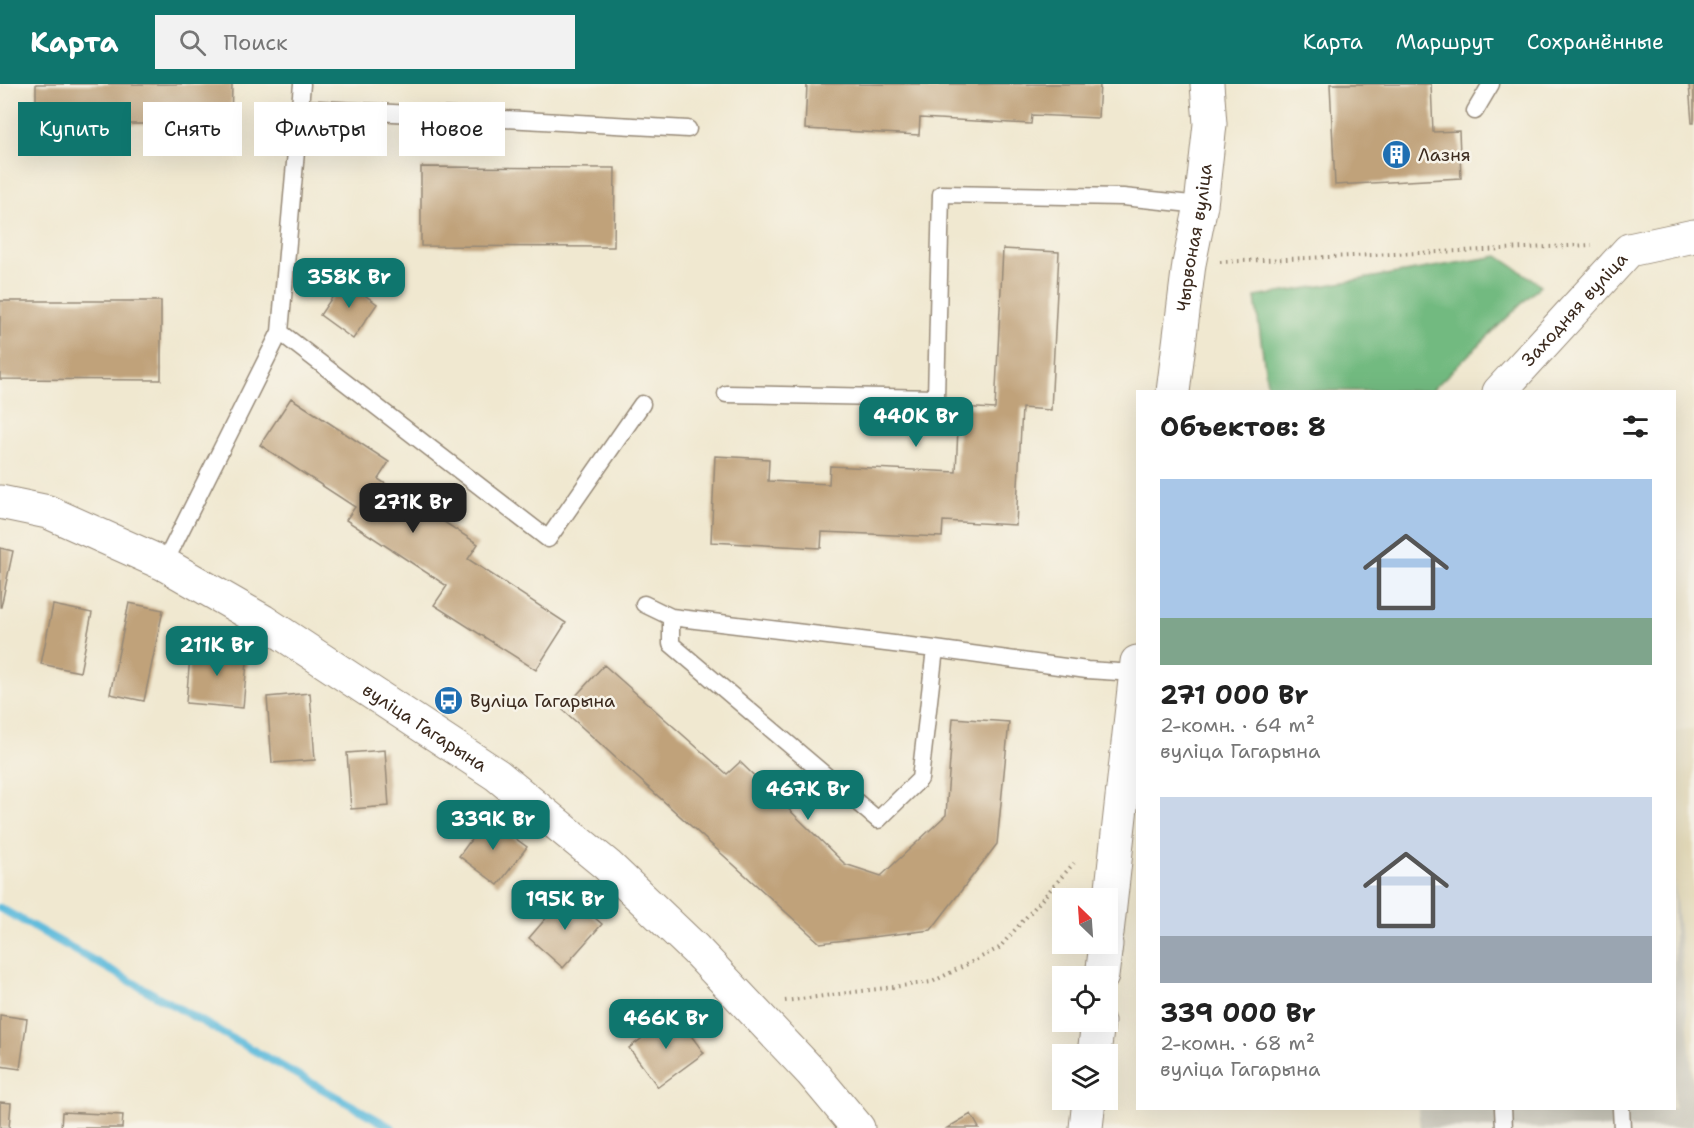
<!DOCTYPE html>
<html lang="ru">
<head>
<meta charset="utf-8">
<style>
	body { margin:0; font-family:"Shantell Sans",sans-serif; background:#f2f2f2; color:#222; height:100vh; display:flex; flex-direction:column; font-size:22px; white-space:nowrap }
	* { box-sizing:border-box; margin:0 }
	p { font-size:20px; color:#767676 }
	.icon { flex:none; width:33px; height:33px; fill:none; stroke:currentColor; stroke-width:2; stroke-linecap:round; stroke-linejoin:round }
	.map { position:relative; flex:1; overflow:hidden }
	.sheet { position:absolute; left:1136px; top:306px; width:540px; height:720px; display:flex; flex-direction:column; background:#fff; border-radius:0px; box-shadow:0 6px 24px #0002 }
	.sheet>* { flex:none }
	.hud { position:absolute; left:18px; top:18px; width:570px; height:54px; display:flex; gap:12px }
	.needle { width:39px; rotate:335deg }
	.buttons { position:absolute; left:1052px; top:804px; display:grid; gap:12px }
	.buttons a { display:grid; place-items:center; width:66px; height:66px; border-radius:0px; background:#fff; box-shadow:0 6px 24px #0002; font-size:30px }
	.price { position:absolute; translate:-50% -51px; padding:0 14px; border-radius:12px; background:#0f766e; color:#fff; font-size:20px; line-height:39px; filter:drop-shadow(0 2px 3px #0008) }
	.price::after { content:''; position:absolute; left:50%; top:36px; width:18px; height:14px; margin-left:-9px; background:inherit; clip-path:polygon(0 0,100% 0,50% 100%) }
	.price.active { background:#222; color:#fff }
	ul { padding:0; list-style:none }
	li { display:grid; align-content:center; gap:12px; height:318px; padding:0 24px }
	li span { display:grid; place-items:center; height:186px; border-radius:0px; color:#555 }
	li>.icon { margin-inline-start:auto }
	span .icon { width:108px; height:108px; fill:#fffc; stroke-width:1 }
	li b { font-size:26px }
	h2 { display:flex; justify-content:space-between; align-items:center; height:72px; padding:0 24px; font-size:26px }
	.chip { padding:0 21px; border-radius:0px; background:#fff; box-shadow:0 6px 24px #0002; font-size:21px; line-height:54px }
	.chip.active { background:#0f766e; color:#fff }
	header { display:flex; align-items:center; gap:36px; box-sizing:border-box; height:84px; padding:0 30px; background:#0f766e; color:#fff }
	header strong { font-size:28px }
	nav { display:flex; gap:33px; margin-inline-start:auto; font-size:21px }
	.search { width:420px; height:54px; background:#f2f2f2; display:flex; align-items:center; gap:15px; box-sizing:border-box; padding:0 21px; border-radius:0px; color:#767676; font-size:22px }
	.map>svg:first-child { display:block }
	.built { fill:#e5dbba }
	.industrial { fill:#c7c5b8 }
	.forest { fill:#72ba80; stroke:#56724f; stroke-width:1.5 }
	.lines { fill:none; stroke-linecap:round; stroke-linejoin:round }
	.stream { stroke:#5ebbdc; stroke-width:8 }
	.building { fill:#c0a27a }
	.lane-casing { stroke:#968977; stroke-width:19 }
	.secondary-casing { stroke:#968977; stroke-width:35 }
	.path { stroke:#968977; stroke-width:4; stroke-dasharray:1.5 4.5; stroke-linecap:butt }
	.lane { stroke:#fff; stroke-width:16 }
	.secondary { stroke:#fff; stroke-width:33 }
	.labels { text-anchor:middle; stroke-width:5; stroke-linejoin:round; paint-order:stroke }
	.poi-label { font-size:18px; fill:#3b2a1e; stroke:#f7f3e8; text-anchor:start }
	.street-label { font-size:18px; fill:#3b2a1e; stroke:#f7f3e8 }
</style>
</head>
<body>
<header>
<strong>Карта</strong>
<div class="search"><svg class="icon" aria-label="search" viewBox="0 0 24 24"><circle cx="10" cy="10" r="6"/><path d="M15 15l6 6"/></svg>Поиск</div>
<nav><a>Карта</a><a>Маршрут</a><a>Сохранённые</a></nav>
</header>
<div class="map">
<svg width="1694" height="1044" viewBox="0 0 1694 1044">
	<rect width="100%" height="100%" fill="#f7f3e8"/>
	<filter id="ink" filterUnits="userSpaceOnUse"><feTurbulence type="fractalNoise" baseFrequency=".0167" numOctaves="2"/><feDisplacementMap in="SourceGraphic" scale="12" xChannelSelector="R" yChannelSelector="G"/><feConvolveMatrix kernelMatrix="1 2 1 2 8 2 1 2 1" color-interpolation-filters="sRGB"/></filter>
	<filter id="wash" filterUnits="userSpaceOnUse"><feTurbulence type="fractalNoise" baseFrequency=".008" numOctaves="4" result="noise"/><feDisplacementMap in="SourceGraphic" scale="24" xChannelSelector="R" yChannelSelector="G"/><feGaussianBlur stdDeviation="1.35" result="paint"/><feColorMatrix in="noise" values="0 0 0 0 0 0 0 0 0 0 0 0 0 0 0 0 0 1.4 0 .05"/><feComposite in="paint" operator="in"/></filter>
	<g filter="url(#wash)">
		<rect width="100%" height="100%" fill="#f0e8d0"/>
		<path class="built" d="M1694 645V1008L1674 792V648Z"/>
		<path class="industrial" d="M1674 792 1694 1008V1044H1420L1418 1025 1674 1024Z"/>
		<path class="forest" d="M1498 172 1541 201 1431 307H1268L1255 213Z"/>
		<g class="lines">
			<path class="stream" d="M0 824 392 1044"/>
		</g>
		<g id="blocks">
			<path class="building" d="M36 0H232L231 40H36Z
				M807 0H1100L1098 34 1032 31 1031 40 920 34 919 51 805 45Z
				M1330 0H1431L1433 48 1459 47 1461 94 1335 101Z
				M1689 0H1694V39H1692Z
				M421 83 615 84 614 163 421 162Z
				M1003 165 1059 168 1051 326 1022 324 1016 441 943 437 942 453 822 448 821 464 711 458 715 372 769 375 768 397 829 400 830 382 956 388 959 323 995 325Z
				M344 196 377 220 353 255 320 231Z
				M0 217H161V296L0 295Z
				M291 314 389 378 378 395 478 460 468 475 566 539 536 586 434 521 447 502 346 436 355 423 260 361Z
				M0 464 13 467 1 523H0Z
				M129 519 163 526 144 617 110 610Z
				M53 521 92 529 80 588 41 580Z
				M191 561 248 566 243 624 186 619Z
				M604 581 727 690 740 678 845 780 881 792 946 731 953 634 1009 638 997 760 931 846 820 859 563 626Z
				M310 609 315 676 272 679 267 613Z
				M385 666 389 722 351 725 347 669Z
				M487 734 527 763 498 801 459 772Z
				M567 810 602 840 563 884 529 854Z
				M675 930 704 969 658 1003 629 964Z
				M0 931 27 935 20 985 0 982Z
				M0 1018 11 1019 9 1044H0Z
				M62 1028 123 1031 122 1044H61Z
				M971 1030 979 1044H947Z"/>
		</g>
	</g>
	<g filter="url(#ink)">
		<use href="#blocks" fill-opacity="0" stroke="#968977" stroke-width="1.5"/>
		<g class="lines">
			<defs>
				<path id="lane" d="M301 24 688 45
					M1475 27 1491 0
					M280 248 548 455 642 320
					M726 310 936 314 941 110 1123 113 1201 121
					M164 480 280 248 302 0
					M644 520 671 533 935 565 1087 586 1135 589
					M671 533V560L878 736 920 695 935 565
					M1503 1024 1504 1044
					M1621 1024 1622 1044"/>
				<g id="secondary">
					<path id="s1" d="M1173 308 1189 180 1201 121 1210 40 1207 0"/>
					<path id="s2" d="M1499 308 1629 166 1694 152"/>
					<path id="s3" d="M0 418 48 428 164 480 263 537 497 691 607 781 695 865 812 989 858 1044"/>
					<path d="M1107 849 1137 578"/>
					<path d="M1102 892 1106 860"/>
					<path d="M1094 970 1098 938"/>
					<path d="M1086 1044 1089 1016"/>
				</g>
			</defs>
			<use href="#lane" class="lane-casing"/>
			<use href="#secondary" class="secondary-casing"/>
			<path class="path" d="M1220 178 1592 161
				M785 917 932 898 999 864 1074 779"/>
			<use href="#lane" class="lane"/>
			<use href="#secondary" class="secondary"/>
		</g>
	</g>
	<defs>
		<symbol id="building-disc" viewBox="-11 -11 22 22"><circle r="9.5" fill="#1f6fb2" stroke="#f7f3e8"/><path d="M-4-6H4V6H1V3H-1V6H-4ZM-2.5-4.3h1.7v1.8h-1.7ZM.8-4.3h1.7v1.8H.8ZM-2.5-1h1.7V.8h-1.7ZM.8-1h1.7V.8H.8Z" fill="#fff"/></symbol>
		<symbol id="bus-disc" viewBox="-11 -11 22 22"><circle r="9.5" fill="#1f6fb2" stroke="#f7f3e8"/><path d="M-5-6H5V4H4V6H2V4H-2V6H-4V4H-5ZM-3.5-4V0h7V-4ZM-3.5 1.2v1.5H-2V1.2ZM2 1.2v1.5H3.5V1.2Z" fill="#fff"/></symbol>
	</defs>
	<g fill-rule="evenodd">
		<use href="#building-disc" x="1380" y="54" width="33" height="33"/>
		<use href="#bus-disc" x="432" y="600" width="33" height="33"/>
	</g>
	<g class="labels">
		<g class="poi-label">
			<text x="1418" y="77">Лазня</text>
			<text x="470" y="623">Вуліца Гагарына</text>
		</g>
		<g class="street-label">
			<text dy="6" stroke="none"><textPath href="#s1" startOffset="156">Чырвоная вуліца</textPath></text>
			<text dy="6" stroke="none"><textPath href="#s2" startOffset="112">Заходняя вуліца</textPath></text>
			<text dy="6" stroke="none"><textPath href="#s3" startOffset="484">вуліца Гагарына</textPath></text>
		</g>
	</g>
</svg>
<div class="buttons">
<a><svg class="needle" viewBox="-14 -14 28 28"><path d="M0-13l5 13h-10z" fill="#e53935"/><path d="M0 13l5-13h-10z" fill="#767676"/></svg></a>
<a><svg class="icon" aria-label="locate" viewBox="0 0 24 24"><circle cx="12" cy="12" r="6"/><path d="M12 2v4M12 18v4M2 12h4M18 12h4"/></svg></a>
<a><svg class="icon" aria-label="layers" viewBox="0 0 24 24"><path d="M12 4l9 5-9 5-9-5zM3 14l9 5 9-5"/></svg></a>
</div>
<b class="price" style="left:349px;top:225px">358K Br</b>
<b class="price" style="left:916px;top:364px">440K Br</b>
<b class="price active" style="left:413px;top:450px">271K Br</b>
<b class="price" style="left:217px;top:593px">211K Br</b>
<b class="price" style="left:808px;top:737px">467K Br</b>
<b class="price" style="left:493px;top:767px">339K Br</b>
<b class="price" style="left:565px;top:847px">195K Br</b>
<b class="price" style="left:666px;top:966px">466K Br</b>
<div class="hud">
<a class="chip active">Купить</a>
<a class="chip">Снять</a>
<a class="chip">Фильтры</a>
<a class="chip">Новое</a>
</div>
<section class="sheet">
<h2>Объектов: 8<svg class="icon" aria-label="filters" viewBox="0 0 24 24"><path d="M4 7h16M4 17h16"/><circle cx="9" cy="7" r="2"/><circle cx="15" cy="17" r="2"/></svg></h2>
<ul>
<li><span style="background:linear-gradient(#a9c7e8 75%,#7fa58c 0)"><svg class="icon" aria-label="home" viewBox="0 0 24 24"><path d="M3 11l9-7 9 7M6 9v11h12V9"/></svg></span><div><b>271 000 Br</b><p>2-комн. · 64 m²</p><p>вуліца Гагарына</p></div></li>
<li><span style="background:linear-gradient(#c9d6e8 75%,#9aa5b1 0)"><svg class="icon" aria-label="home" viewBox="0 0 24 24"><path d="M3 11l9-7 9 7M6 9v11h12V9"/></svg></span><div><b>339 000 Br</b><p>2-комн. · 68 m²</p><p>вуліца Гагарына</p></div></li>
</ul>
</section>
</div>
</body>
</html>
